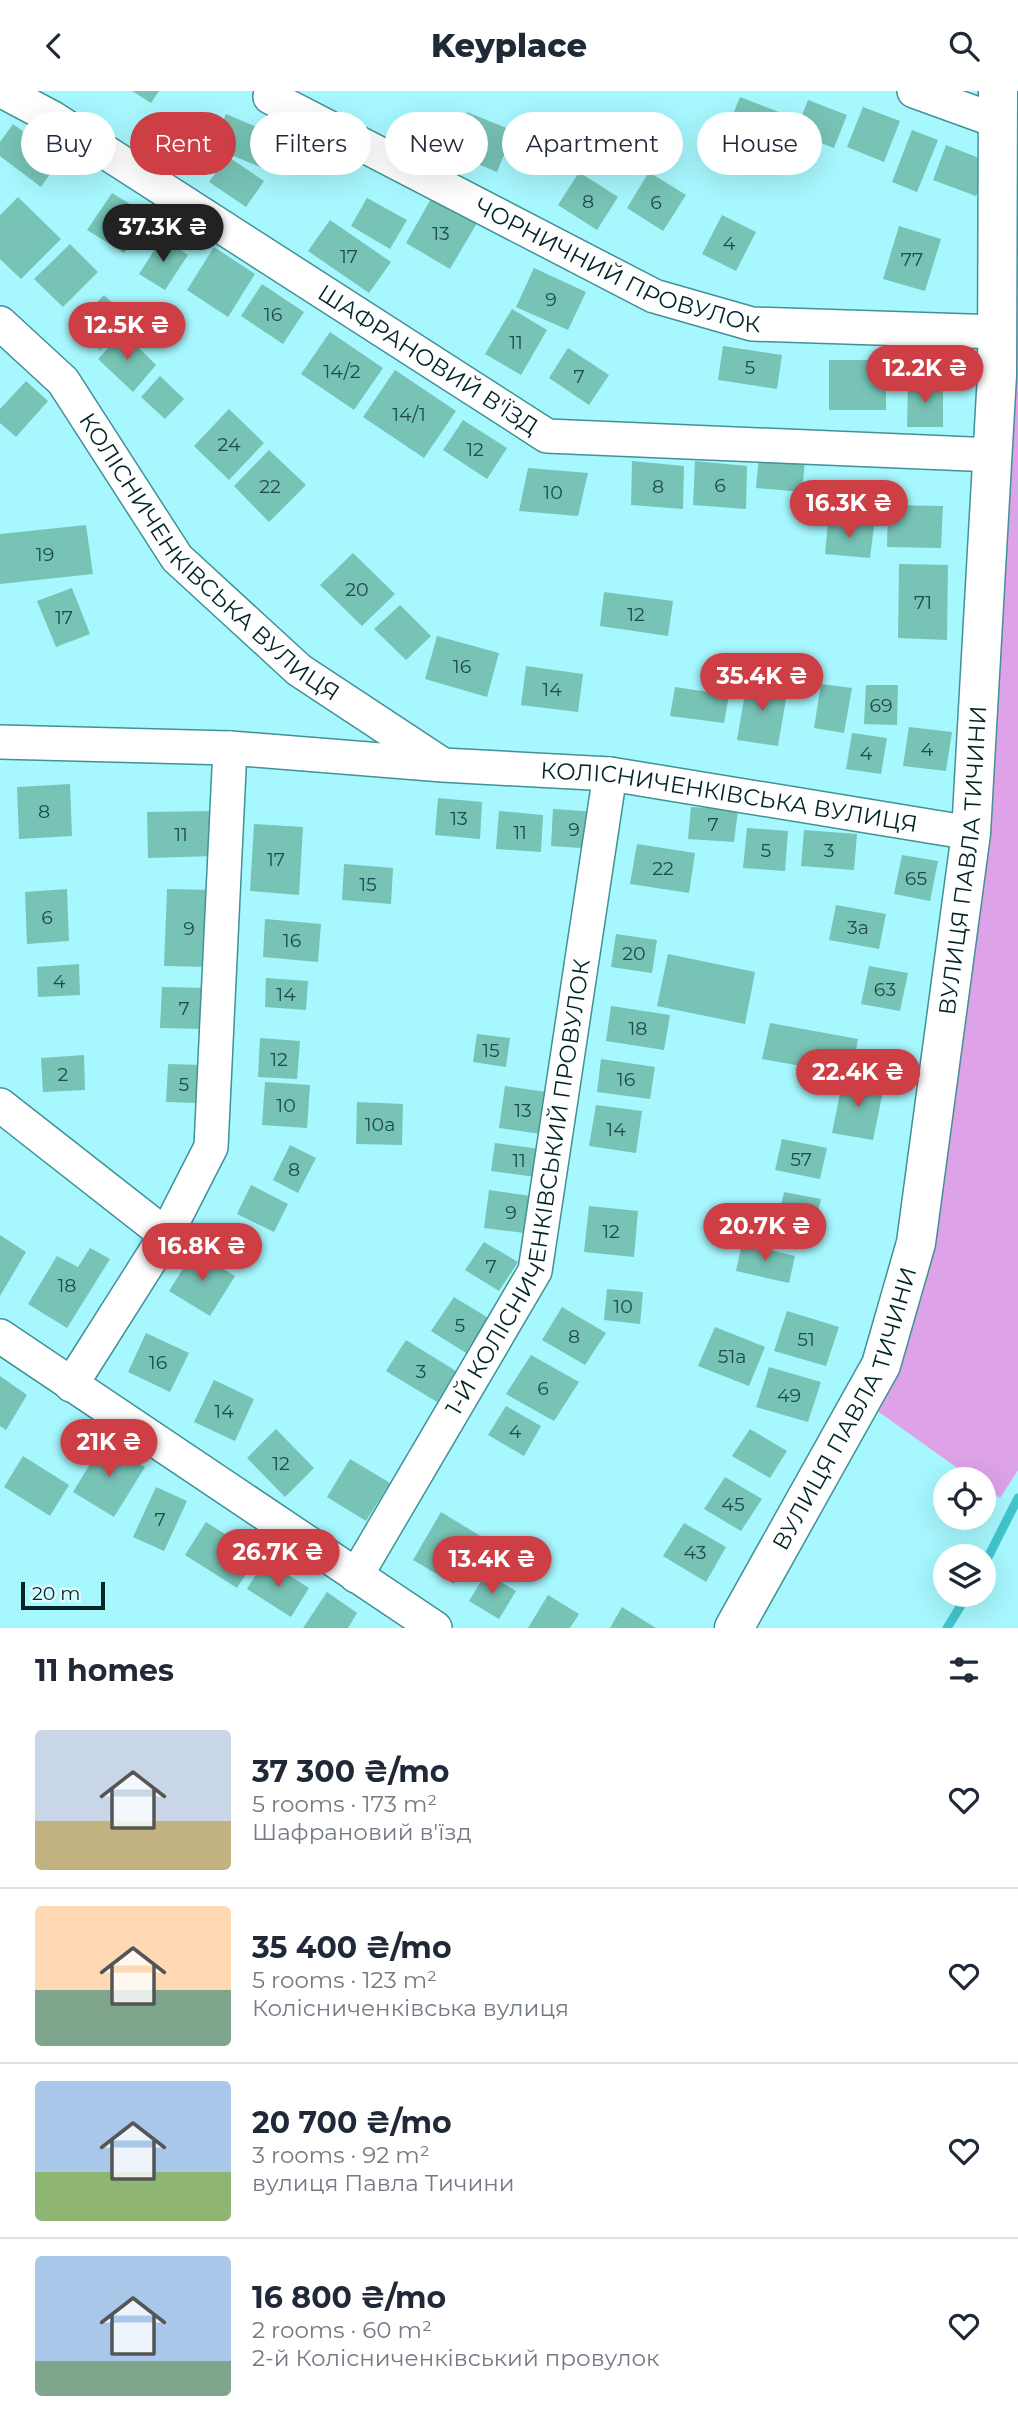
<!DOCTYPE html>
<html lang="en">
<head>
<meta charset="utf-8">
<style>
	body { margin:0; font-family:Montserrat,sans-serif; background:#f6f6f7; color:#1f2937; height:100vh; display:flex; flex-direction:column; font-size:26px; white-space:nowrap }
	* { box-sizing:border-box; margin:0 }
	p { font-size:23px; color:#747a83 }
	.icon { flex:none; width:38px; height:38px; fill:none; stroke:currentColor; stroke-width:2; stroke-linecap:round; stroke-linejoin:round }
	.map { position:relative; height:1537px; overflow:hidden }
	.panel { display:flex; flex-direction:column; background:#fff; flex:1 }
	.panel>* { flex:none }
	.hud { position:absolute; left:21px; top:21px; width:976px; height:63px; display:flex; gap:14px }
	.fabs { position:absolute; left:933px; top:1376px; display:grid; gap:14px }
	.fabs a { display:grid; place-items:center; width:63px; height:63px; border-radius:50%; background:#fff; box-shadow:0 7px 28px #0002; font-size:35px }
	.scale { position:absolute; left:21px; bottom:18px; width:84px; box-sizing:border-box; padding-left:7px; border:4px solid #022527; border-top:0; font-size:19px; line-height:24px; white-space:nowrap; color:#022527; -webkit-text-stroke:5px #ddfbfd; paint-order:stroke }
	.price { position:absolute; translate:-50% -60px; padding:0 16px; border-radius:24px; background:#cd3e45; color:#fff; font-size:23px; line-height:46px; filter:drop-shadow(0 2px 4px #0008) }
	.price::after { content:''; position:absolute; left:50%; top:42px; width:21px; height:16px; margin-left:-10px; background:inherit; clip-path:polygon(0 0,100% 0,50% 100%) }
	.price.current { background:#222; color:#fff }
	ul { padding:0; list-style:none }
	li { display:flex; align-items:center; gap:21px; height:175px; padding:0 35px }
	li+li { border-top:2px solid #e0e1e3 }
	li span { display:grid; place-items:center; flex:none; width:196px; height:140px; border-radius:7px; color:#555 }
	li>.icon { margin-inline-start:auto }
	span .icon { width:84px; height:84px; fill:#fffc; stroke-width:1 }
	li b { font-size:30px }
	h2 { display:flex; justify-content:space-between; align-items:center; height:84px; padding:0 35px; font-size:30px }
	.tag { padding:0 24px; border-radius:32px; background:#fff; box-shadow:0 7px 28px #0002; font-size:24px; line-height:63px }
	.tag.current { background:#cd3e45; color:#fff }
	header { display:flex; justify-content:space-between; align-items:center; height:91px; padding:0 35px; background:#fff; font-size:32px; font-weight:800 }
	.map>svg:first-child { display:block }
	.green { fill:#dda2e7 }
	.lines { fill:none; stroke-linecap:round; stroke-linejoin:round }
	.stream { stroke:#42c5ce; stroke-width:9 }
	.building { fill:#77c3b6 }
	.minor-casing { stroke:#419197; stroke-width:36 }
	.secondary-casing { stroke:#419197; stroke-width:41 }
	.minor { stroke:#fff; stroke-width:33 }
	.secondary { stroke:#fff; stroke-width:38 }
	.labels { text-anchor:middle; stroke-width:5; stroke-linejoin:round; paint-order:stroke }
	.number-label { font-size:19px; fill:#1f4c4b }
	.street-label { font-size:23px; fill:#022527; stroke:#ddfbfd }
</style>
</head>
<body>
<header><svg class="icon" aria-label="back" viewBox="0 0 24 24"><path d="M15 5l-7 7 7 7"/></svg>Keyplace<svg class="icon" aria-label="search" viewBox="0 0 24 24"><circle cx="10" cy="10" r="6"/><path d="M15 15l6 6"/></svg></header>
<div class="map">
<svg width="1018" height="1537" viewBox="0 0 1018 1537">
	<rect width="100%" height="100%" fill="#a7f7fe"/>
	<path class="green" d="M1004 0H1018V1379L1000 1407 984 1395V1388H973L862 1309 916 1152 971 743Z"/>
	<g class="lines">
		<path class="stream" d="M984 1474 1018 1407
			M947 1537 968 1503"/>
	</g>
	<path class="building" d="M132 0H159L151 12Z
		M740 6 779 21 766 53 727 38Z
		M808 9 847 24 834 57 795 42Z
		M863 16 900 30 884 71 847 56Z
		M467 21 514 40 497 81 451 62Z
		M226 23 278 45 265 78 212 56Z
		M13 33 60 68 41 96 0 65V51Z
		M912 39 938 49 917 101 892 91Z
		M946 54 989 71 976 105 933 89Z
		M227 65 264 90 246 116 209 91Z
		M579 81 618 106 597 139 558 114Z
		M649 81 686 104 663 140 627 117Z
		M112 102 149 125 124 162 87 139Z
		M18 106 61 148 21 188 0 168V124Z
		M432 106 477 132 450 178 406 152Z
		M367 107 407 129 390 158 351 135Z
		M722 124 756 141 736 180 702 163Z
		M330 129 391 171 369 202 308 160Z
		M899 135 941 148 925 200 883 188Z
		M162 147 188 164 165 199 139 183Z
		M70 153 98 181 63 216 34 188Z
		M214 156 255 183 228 226 187 199Z
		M534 177 586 201 568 239 516 216Z
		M262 193 304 221 283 253 241 225Z
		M104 204 130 229 100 259 75 234Z
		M512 218 547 239 521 284 485 263Z
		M123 241 156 274 133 301 98 268Z
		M330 241 383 277 354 319 301 283Z
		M723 255 782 264 777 298 718 289Z
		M568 257 609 284 589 314 549 287Z
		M829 269H886V319H829Z
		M395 279 456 320 424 367 363 326Z
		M160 285 184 308 165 328 141 306Z
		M26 290 48 310 16 346 0 332V318Z
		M908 291H943V336H907Z
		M229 318 264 352 229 389 194 355Z
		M463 329 507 357 487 388 443 359Z
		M269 359 306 394 269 431 234 395Z
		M759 365 805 369 802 401 756 397Z
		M632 370 684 375 683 418 631 414Z
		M695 370 747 375 746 418 693 414Z
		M528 377 588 382 578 425 519 420Z
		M888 414 943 415 941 457 887 456Z
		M828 431 874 435 870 467 825 463Z
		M86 434 93 483 0 493V443Z
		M353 462 395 503 362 535 320 494Z
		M899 473 948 474 947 549 898 547Z
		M72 497 90 543 56 556 37 510Z
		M604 501 673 510 668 545 600 535Z
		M400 514 431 545 406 569 374 538Z
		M437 545 499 562 487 606 425 588Z
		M526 575 583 583 578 621 521 614Z
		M747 590 788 596 778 655 737 649Z
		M821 593 852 597 844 642 814 637Z
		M866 594H898L897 634 864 633Z
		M675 596 729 604 724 632 670 625Z
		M909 636 952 641 946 680 903 675Z
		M852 642 887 647 881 683 846 678Z
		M70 693 72 745 19 748 17 696Z
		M438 707 482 711 480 748 435 744Z
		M691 716 738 719 734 751 688 748Z
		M553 718 597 721 596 758 551 755Z
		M214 720 215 765 148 767 147 721Z
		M499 720 543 724 541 761 496 758Z
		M254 733 303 736 299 804 250 800Z
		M747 737 788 740 785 780 743 777Z
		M804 739 857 743 854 779 801 775Z
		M637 753 695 762 689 802 630 793Z
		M902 764 938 770 930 810 894 803Z
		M344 773 393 777 391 813 342 809Z
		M67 798 69 850 27 853 25 801Z
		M167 798 214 799 211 876 164 875Z
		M836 814 886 823 879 858 829 849Z
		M265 828 321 833 318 871 263 866Z
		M616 843 657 849 652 882 611 876Z
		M668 863 755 881 745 933 657 915Z
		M79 873 80 904 38 906 37 876Z
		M869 875 908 882 900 920 861 913Z
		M266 887 308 890 306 919 265 916Z
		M162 896 208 897 206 938 160 937Z
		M611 915 670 924 664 959 606 950Z
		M770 932 858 948 851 984 762 968Z
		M477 943 510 947 506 976 473 971Z
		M260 947 300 950 297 988 258 986Z
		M84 964 85 999 43 1001 41 967Z
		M601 968 655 976 650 1008 597 1001Z
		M168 973 202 974 200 1012 166 1011Z
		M843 988 884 995 873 1049 832 1042Z
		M265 991 310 994 307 1037 262 1034Z
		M505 995 547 1001 541 1043 499 1037Z
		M357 1011 403 1013 402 1054 356 1053Z
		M596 1014 642 1020 636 1062 589 1055Z
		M782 1048 827 1057 820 1088 775 1079Z
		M495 1052 547 1059 543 1087 491 1080Z
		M290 1054 316 1067 298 1102 273 1089Z
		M251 1094 288 1113 274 1141 237 1123Z
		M489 1099 538 1106 533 1143 484 1137Z
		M784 1101 821 1108 812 1149 775 1142Z
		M589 1115 638 1120 634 1166 584 1161Z
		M0 1144 26 1161 0 1205Z
		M484 1151 518 1171 499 1200 465 1179Z
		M742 1152 795 1165 789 1192 736 1180Z
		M90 1157 110 1168 67 1237 28 1213 57 1165 78 1176Z
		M194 1160 235 1185 210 1225 169 1200Z
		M607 1198 643 1201 640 1233 604 1229Z
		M454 1206 490 1228 466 1262 431 1240Z
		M562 1216 606 1242 585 1274 542 1249Z
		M787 1220 839 1236 826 1275 774 1260Z
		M715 1236 765 1256 749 1295 698 1275Z
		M146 1242 189 1262 170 1301 128 1281Z
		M406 1249 456 1280 437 1311 386 1280Z
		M531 1264 579 1291 554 1330 506 1303Z
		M769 1276 821 1291 808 1331 756 1316Z
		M0 1285 27 1304 6 1339 0 1335Z
		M214 1289 254 1308 235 1350 194 1331Z
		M506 1315 541 1335 524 1365 488 1344Z
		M276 1338 314 1377 285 1406 247 1367Z
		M750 1338 787 1360 770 1387 732 1365Z
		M104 1350 145 1376 114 1426 73 1401Z
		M23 1365 69 1394 50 1425 4 1396Z
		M350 1368 390 1392 366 1430 327 1406Z
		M725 1386 762 1408 741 1440 704 1418Z
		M156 1396 187 1410 164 1460 133 1446Z
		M441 1421 482 1446 454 1493 413 1469Z
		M206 1431 258 1464 237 1497 185 1464Z
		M684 1432 726 1456 706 1491 663 1465Z
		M265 1469 309 1497 291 1526 247 1498Z
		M486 1482 516 1500 499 1528 469 1510Z
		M327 1501 357 1522 348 1537H303Z
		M548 1504 579 1523 570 1537H528Z
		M622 1516 656 1537H610Z"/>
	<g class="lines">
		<defs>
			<g id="minor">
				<path id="s1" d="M2 0 51 26 547 345 994 364"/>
				<path id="s2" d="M271 0 270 6 654 205 752 233 999 241"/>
				<path d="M914 0 997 30"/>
				<path id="s3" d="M0 232 63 290 177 467 299 579 440 672"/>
				<path id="s4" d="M0 651 230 657 443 674 610 683 971 742"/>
				<path d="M0 1014 166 1144"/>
				<path d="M0 1245 435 1537"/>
				<path d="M71 1294 166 1144 211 1056 230 657"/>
				<path id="s5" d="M356 1485 535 1180 610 683"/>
			</g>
			<g id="secondary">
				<path id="s6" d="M734 1537 881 1274 916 1152 971 742 997 284 998 0"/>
			</g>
		</defs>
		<use href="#minor" class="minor-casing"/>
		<use href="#secondary" class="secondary-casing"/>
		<use href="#minor" class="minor"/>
		<use href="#secondary" class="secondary"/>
	</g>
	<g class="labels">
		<g class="number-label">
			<text x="588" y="117">8</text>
			<text x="656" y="118">6</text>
			<text x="441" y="149">13</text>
			<text x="729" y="159">4</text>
			<text x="349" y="172">17</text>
			<text x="912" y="175">77</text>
			<text x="551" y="215">9</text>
			<text x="273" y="230">16</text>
			<text x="516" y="258">11</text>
			<text x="750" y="283">5</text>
			<text x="342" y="287">14/2</text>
			<text x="579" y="292">7</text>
			<text x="409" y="330">14/1</text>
			<text x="229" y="360">24</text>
			<text x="475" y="365">12</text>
			<text x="720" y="401">6</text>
			<text x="270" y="402">22</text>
			<text x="658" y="402">8</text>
			<text x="553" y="408">10</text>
			<text x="45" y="470">19</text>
			<text x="357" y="505">20</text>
			<text x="923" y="518">71</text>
			<text x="636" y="530">12</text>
			<text x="64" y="533">17</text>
			<text x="462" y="582">16</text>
			<text x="552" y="605">14</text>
			<text x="881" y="621">69</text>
			<text x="927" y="665">4</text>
			<text x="866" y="669">4</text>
			<text x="44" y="727">8</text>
			<text x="459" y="734">13</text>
			<text x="713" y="740">7</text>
			<text x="574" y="745">9</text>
			<text x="520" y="748">11</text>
			<text x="181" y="750">11</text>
			<text x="766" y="766">5</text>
			<text x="829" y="766">3</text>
			<text x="276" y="775">17</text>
			<text x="663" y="784">22</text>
			<text x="916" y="794">65</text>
			<text x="368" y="800">15</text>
			<text x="47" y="833">6</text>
			<text x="858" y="843">3а</text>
			<text x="189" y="844">9</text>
			<text x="292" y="856">16</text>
			<text x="634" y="869">20</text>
			<text x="59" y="897">4</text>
			<text x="885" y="905">63</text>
			<text x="286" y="910">14</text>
			<text x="184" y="924">7</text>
			<text x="638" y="944">18</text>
			<text x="491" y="966">15</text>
			<text x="279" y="975">12</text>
			<text x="63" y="990">2</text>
			<text x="626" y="995">16</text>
			<text x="184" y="1000">5</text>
			<text x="286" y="1021">10</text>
			<text x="523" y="1026">13</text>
			<text x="380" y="1040">10а</text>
			<text x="616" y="1045">14</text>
			<text x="801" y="1075">57</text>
			<text x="519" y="1076">11</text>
			<text x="294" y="1085">8</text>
			<text x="511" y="1128">9</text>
			<text x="611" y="1147">12</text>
			<text x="491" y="1182">7</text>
			<text x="67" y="1201">18</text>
			<text x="623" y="1222">10</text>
			<text x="460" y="1241">5</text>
			<text x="574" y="1252">8</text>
			<text x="806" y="1255">51</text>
			<text x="732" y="1272">51а</text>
			<text x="158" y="1278">16</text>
			<text x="421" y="1287">3</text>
			<text x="543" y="1304">6</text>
			<text x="789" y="1311">49</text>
			<text x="224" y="1327">14</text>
			<text x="515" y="1347">4</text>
			<text x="281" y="1379">12</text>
			<text x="733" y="1420">45</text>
			<text x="160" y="1435">7</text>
			<text x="695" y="1468">43</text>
		</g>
		<g class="street-label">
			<text dy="8" stroke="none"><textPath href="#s2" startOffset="394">ЧОРНИЧНИЙ ПРОВУЛОК</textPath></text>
			<text dy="8" stroke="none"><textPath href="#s1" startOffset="504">ШАФРАНОВИЙ В'ЇЗД</textPath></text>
			<text dy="8" stroke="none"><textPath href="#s3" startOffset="317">КОЛІСНИЧЕНКІВСЬКА ВУЛИЦЯ</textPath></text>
			<text dy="8" stroke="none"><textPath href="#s4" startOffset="732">КОЛІСНИЧЕНКІВСЬКА ВУЛИЦЯ</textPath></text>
			<text dy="8" stroke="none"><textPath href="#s6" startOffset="814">ВУЛИЦЯ ПАВЛА ТИЧИНИ</textPath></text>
			<text dy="8" stroke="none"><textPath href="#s5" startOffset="429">1-Й КОЛІСНИЧЕНКІВСЬКИЙ ПРОВУЛОК</textPath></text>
			<text dy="8" stroke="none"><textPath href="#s6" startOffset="247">ВУЛИЦЯ ПАВЛА ТИЧИНИ</textPath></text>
		</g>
	</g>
</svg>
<div class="fabs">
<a><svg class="icon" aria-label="locate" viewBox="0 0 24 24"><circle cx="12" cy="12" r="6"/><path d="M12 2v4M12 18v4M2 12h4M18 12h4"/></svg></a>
<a><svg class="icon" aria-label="layers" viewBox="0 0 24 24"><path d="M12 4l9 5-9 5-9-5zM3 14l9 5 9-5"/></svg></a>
</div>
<div class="scale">20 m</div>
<b class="price current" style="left:163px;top:173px">37.3K ₴</b>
<b class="price" style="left:127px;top:271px">12.5K ₴</b>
<b class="price" style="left:925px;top:314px">12.2K ₴</b>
<b class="price" style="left:849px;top:449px">16.3K ₴</b>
<b class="price" style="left:762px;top:622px">35.4K ₴</b>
<b class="price" style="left:858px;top:1018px">22.4K ₴</b>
<b class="price" style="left:765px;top:1172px">20.7K ₴</b>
<b class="price" style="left:202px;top:1192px">16.8K ₴</b>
<b class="price" style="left:109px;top:1388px">21K ₴</b>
<b class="price" style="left:278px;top:1498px">26.7K ₴</b>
<b class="price" style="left:492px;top:1505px">13.4K ₴</b>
<div class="hud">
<a class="tag">Buy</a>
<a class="tag current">Rent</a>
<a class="tag">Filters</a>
<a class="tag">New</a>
<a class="tag">Apartment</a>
<a class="tag">House</a>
</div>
</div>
<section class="panel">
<h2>11 homes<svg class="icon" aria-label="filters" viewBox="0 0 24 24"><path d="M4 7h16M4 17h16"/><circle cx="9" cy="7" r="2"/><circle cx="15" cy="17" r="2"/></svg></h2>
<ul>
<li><span style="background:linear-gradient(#c9d6e8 65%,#c2b280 0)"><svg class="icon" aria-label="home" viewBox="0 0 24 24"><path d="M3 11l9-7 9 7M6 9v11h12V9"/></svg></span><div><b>37 300 ₴/mo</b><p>5 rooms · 173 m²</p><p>Шафрановий в'їзд</p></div><svg class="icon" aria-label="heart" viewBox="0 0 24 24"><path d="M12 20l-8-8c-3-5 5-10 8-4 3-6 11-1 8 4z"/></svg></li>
<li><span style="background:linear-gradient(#ffd9b3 60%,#7fa58c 0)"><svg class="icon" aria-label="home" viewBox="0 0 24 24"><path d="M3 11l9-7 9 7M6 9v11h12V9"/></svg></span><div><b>35 400 ₴/mo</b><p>5 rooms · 123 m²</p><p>Колісниченківська вулиця</p></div><svg class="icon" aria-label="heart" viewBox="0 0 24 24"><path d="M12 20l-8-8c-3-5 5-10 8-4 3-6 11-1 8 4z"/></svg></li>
<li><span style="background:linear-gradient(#a9c7e8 65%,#8fb573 0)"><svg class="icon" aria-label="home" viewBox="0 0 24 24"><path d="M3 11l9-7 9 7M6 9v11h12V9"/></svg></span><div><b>20 700 ₴/mo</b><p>3 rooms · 92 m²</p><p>вулиця Павла Тичини</p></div><svg class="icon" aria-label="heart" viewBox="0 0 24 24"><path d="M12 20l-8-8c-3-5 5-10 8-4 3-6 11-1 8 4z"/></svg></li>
<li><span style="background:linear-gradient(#a9c7e8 75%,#7fa58c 0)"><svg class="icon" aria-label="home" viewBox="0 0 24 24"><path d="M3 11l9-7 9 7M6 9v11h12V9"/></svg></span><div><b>16 800 ₴/mo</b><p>2 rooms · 60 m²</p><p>2-й Колісниченківський провулок</p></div><svg class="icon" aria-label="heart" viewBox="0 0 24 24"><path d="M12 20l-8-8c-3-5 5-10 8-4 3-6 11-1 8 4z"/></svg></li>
</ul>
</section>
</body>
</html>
